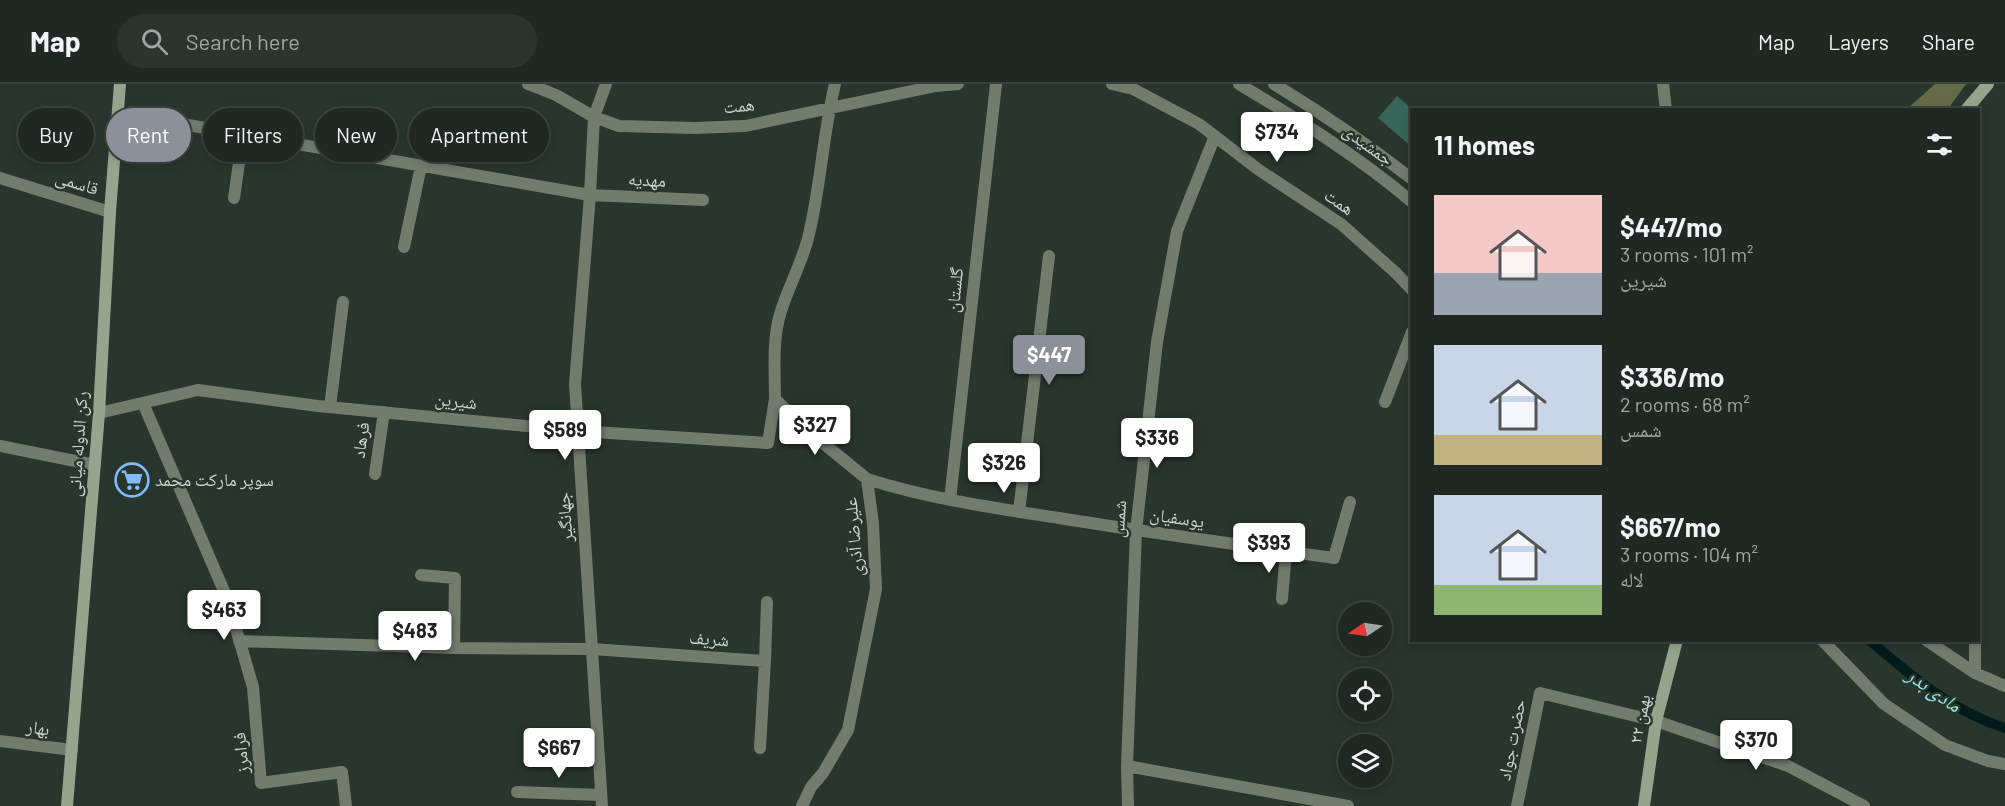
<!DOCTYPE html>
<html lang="en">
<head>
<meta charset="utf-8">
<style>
	body { margin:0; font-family:Barlow,"Noto Naskh Arabic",sans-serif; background:#2c342f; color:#f1f3f6; height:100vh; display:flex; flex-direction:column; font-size:22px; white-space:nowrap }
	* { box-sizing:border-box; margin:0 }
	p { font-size:20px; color:#a1a6a5 }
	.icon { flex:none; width:33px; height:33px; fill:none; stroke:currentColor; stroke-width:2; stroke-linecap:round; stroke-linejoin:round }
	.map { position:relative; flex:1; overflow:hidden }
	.drawer { position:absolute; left:1410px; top:24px; width:570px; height:534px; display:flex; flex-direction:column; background:#1f2822; border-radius:0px; box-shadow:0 3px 9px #0003,0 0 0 2px #3c4440 }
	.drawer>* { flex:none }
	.banner { position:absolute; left:18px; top:24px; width:570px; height:54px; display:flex; gap:12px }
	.needle { width:39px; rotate:257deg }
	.fabs { position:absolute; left:1338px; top:518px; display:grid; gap:12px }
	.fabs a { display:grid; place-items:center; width:54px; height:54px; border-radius:50%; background:#1f2822; box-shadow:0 3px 9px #0003,0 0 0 2px #3c4440; font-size:30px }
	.price { position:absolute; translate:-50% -51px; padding:0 14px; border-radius:6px; background:#fff; color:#222; font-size:20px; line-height:39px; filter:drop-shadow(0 2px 3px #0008) }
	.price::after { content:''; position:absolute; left:50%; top:36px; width:18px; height:14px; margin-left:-9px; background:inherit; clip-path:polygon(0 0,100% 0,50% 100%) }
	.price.on { background:#8c9099; color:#fff }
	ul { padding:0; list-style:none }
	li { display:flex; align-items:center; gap:18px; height:150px; padding:0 24px }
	li span { display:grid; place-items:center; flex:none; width:168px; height:120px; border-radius:0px; color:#555 }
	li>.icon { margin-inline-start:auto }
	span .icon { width:72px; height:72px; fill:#fffc; stroke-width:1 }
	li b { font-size:26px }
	h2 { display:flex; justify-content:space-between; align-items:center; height:72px; padding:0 24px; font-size:26px }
	.tag { padding:0 21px; border-radius:27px; background:#1f2822; box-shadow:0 3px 9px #0003,0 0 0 2px #3c4440; font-size:21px; line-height:54px }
	.tag.on { background:#8c9099; color:#fff }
	header { display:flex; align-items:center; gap:36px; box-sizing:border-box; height:84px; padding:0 30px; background:#1f2822; border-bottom:2px solid #3c4440 }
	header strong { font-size:28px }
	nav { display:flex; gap:33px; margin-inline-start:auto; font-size:21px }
	.search { width:420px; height:54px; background:#2c342f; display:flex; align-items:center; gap:15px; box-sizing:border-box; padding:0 21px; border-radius:33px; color:#a1a6a5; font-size:22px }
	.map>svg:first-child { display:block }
	.forest { fill:#646a45 }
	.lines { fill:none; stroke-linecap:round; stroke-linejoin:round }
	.stream { stroke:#011b1a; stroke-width:10 }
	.building { fill:#376558 }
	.service { stroke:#727c6d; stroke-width:12 }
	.minor { stroke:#727c6d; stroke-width:12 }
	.tertiary { stroke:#727c6d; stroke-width:12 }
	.secondary { stroke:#95a58d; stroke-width:12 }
	.labels { text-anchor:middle; stroke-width:5; stroke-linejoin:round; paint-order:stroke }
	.street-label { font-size:18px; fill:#ccd4cf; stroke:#29362d }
	.poi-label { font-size:18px; fill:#ccd4cf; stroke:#29362d; text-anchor:start }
	.water-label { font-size:20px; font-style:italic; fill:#8fe7e4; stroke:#29362d }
</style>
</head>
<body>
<header>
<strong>Map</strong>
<div class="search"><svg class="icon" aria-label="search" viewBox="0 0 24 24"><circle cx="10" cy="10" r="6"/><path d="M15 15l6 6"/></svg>Search here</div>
<nav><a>Map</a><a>Layers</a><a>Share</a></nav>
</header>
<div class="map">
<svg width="2005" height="722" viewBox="0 0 2005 722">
	<rect width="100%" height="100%" fill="#29362d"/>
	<path class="forest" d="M1935 0H1966L1948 25H1907Z"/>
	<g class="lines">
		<path class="stream" d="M1869 556C1912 592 1951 627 2005 644"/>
	</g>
	<path class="building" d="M1397 12 1412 25V63L1378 34Z"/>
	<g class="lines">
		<path class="service" d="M1663 0 1666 26"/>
		<path class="minor" d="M528 0 556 11 594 33 619 42 695 44 745 42 936 2 958 0
			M1112 0 1133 5 1199 40 1259 86 1341 140 1396 189 1412 206
			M119 29 590 111 703 116
			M0 94 110 128
			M234 114 243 51
			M404 163 421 82
			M1385 318 1412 248
			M143 319 227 514 253 603 261 699 342 688 346 722
			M330 323 343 218
			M99 329 198 306 318 322 578 347 768 359 775 315
			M0 362 95 381
			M375 390 384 328
			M867 395C930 415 994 424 1059 434 1151 449 1242 461 1334 474L1350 418
			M950 416 996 0
			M1019 428 1049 172
			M421 491 455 494 454 564
			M1282 515 1286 467
			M1822 556 1884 620 1945 661 1988 677 2005 680
			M1926 556 1975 589 2005 602
			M1975 556V589
			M239 557 454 564 592 565 765 577 767 518
			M0 657 72 666
			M760 664 765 577
			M1127 682 1348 722
			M517 708 601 711
			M602 722 575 300 590 111 594 33 606 0
			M802 722 811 703 823 689 848 646 876 505 873 440 867 395 807 346 775 315C775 287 772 254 781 227 789 201 803 177 809 150 821 100 823 49 835 0
			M1128 722 1127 682 1136 447 1157 258 1177 147 1215 52
			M1517 722 1540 609 1656 637 1788 682 1864 722"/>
		<path class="tertiary" d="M1239 0C1299 36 1358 72 1412 118
			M1274 0C1322 29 1367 60 1412 95"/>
		<path class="secondary" d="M1966 26 1988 0
			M67 722 99 329 110 128 120 0
			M1644 722 1656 637 1677 556"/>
	</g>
	<defs>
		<symbol id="supermarket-ring" viewBox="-11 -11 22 22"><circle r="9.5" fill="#29362d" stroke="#83bcfb" stroke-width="1.5"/><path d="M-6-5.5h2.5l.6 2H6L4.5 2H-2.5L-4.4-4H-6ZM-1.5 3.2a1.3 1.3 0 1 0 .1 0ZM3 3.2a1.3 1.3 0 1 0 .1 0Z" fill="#83bcfb"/></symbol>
	</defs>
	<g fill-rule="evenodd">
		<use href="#supermarket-ring" x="113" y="377" width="38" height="38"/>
	</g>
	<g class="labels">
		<g class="street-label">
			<text transform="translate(739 22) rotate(-6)" y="6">همت</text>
			<text transform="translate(1368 61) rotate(36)" y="6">جمشیدی</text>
			<text transform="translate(647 96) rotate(3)" y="6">مهدیه</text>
			<text transform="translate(77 99) rotate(17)" y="6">قاسمی</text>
			<text transform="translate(1339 118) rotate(35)" y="6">همت</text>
			<text transform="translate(955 206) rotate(-84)" y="6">گلستان</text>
			<text transform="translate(456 317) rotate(6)" y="6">شیرین</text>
			<text transform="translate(361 356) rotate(-82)" y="6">فرهاد</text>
			<text transform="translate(78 360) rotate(-86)" y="6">رکن الدوله میانی</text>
			<text transform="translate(565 433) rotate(-94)" y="6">جهانگیر</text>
			<text transform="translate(1177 434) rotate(8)" y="6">یوسفیان</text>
			<text transform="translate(1119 435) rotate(-86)" y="6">شمس</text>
			<text transform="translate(854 453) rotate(-95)" y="6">علیرضا آذری</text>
			<text transform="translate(709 555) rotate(4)" y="6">شریف</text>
			<text transform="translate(1640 635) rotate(-79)" y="6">۲۲ بهمن</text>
			<text transform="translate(38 644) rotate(8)" y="6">بهار</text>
			<text transform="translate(1512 656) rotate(-79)" y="6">حضرت جواد</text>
			<text transform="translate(241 669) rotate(-95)" y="6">فرامرز</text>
		</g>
		<g class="poi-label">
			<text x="155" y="402">سوپر مارکت محمد</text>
		</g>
		<g class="water-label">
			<text transform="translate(1934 606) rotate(35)" y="7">مادی بدر</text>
		</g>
	</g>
</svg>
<div class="fabs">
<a><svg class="needle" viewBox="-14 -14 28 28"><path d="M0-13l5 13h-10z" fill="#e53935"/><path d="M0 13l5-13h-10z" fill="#a1a6a5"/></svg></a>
<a><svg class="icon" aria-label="locate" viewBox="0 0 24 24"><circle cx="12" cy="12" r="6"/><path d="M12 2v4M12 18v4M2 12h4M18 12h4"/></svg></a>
<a><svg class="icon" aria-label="layers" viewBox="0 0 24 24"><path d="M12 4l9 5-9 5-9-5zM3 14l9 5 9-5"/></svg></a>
</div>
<b class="price" style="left:1277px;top:79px">$734</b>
<b class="price on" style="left:1049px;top:302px">$447</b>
<b class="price" style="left:815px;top:372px">$327</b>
<b class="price" style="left:565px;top:377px">$589</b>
<b class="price" style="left:1157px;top:385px">$336</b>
<b class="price" style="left:1004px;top:410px">$326</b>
<b class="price" style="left:1269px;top:490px">$393</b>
<b class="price" style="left:224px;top:557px">$463</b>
<b class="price" style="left:415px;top:578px">$483</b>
<b class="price" style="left:1756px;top:687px">$370</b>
<b class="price" style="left:559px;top:695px">$667</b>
<div class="banner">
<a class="tag">Buy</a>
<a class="tag on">Rent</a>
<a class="tag">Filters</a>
<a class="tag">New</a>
<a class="tag">Apartment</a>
</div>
<section class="drawer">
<h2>11 homes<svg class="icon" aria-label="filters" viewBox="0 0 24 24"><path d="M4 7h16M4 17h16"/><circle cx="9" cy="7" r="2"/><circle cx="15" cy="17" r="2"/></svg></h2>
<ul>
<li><span style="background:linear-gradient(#f6c9c9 65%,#9aa5b1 0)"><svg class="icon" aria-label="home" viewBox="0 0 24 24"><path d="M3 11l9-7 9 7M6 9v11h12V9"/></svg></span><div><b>$447/mo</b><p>3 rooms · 101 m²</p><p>شیرین</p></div></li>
<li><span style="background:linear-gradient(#c9d6e8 75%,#c2b280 0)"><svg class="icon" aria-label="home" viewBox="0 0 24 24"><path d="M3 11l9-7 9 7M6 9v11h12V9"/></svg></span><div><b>$336/mo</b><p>2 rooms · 68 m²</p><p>شمس</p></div></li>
<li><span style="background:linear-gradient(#c9d6e8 75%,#8fb573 0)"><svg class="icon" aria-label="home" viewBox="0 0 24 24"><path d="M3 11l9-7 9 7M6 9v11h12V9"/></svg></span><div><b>$667/mo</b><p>3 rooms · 104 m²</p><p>لاله</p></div></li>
</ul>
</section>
</div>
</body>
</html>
